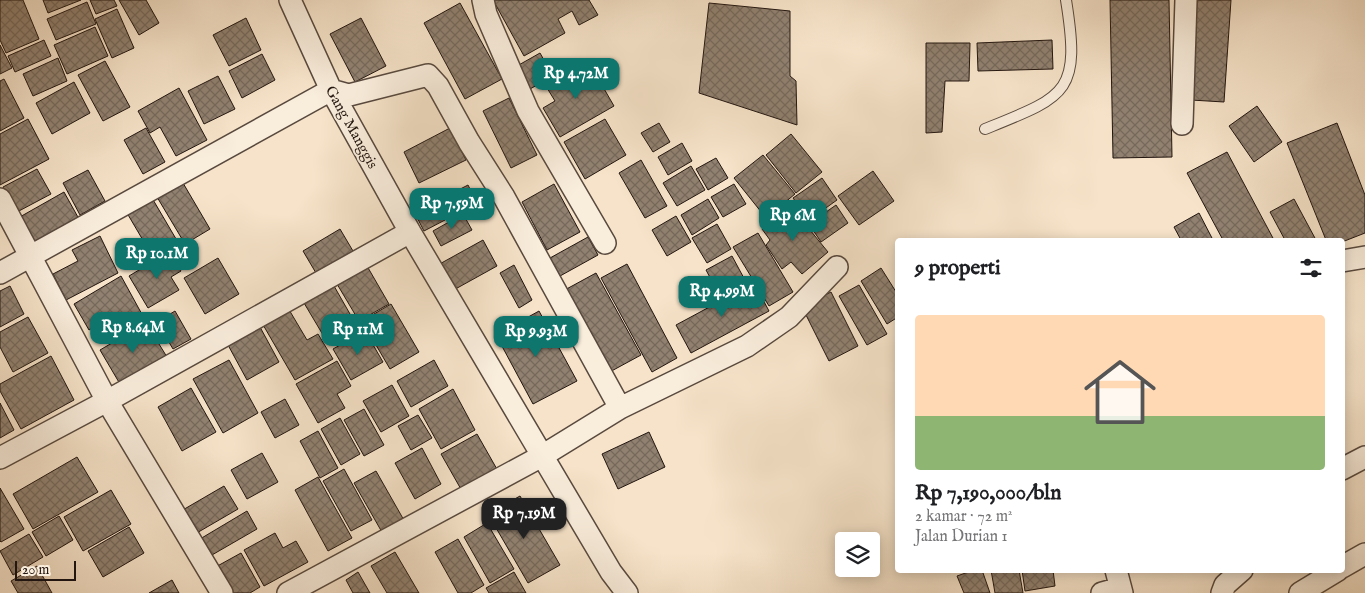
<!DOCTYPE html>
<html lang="id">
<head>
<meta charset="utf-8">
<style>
	body { margin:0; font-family:"IM FELL English",serif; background:#f2f2f2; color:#202124; height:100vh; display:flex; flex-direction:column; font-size:19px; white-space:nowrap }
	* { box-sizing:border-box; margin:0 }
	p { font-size:16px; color:#757577 }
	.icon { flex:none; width:28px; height:28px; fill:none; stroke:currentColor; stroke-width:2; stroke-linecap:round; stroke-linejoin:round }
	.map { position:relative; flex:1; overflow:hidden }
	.panel { position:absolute; left:895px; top:238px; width:450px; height:335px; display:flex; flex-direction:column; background:#fff; border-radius:5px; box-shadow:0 2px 12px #0003 }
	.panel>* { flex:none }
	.controls { position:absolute; left:835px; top:532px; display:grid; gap:10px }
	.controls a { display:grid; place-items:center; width:45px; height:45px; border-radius:5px; background:#fff; box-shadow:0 2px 12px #0003; font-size:25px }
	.scale { position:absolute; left:15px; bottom:12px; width:61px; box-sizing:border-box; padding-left:5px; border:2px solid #231610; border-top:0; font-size:14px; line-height:18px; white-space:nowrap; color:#231610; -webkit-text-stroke:4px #f9eddc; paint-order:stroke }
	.price { position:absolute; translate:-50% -42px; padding:0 11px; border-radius:10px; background:#0f766e; color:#fff; font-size:16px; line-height:32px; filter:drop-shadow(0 1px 2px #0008) }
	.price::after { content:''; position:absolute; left:50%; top:30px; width:15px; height:11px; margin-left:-8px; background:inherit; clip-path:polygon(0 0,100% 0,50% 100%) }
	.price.on { background:#222; color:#fff }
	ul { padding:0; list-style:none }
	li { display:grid; align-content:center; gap:10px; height:265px; padding:0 20px }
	li span { display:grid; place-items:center; height:155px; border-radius:5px; color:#555 }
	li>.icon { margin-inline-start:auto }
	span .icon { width:90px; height:90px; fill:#fffc; stroke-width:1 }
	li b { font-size:21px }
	h2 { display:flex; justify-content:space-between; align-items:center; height:60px; padding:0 20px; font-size:21px }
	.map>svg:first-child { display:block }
	.building { fill:url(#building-cross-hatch); stroke:#231610 }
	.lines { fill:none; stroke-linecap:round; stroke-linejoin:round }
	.service-casing { stroke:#58493e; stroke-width:12 }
	.minor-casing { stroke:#58493e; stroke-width:24 }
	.service { stroke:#f9eddc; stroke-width:10 }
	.minor { stroke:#f9eddc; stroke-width:21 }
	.labels { text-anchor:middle; stroke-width:4; stroke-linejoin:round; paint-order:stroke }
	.street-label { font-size:15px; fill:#231610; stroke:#f9eddc }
</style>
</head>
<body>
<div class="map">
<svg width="1365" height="593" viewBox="0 0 1365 593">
	<defs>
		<pattern id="building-cross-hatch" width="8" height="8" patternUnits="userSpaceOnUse" patternTransform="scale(1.25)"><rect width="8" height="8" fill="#918170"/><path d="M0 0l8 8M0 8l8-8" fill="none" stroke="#76695b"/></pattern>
	</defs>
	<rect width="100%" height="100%" fill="#f6e3c9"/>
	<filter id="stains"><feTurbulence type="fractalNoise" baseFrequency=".004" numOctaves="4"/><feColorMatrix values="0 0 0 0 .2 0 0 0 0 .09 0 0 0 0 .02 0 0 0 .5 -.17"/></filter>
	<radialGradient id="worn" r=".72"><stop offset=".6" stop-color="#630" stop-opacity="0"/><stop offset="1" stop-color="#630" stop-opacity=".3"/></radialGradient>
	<path class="building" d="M0 0H23L39 39 6 53 0 40Z
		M43 0H81L48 13Z
		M90 0H114L117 6 96 14Z
		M119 0H146L159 23 139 35Z
		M493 0H589L598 15 579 25 572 11 558 19 565 33 524 56Z
		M1110 0H1169L1172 157 1113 158Z
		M1197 0H1231L1224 102 1191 100Z
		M87 2 96 24 56 40 47 19Z
		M460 3 502 79 465 99 424 23Z
		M709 3 790 11V76L796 81 797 125 699 93Z
		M117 9 134 48 112 58 95 19Z
		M246 18 261 50 229 66 213 35Z
		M361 18 386 66 355 82 330 34Z
		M95 27 108 56 67 74 54 45Z
		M44 40 51 56 15 72 8 56Z
		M1052 40 1053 69 978 71 977 43Z
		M926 43H970L969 81H945L942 132 926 133Z
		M0 45 12 68 0 74Z
		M540 53 553 76 530 89 517 66Z
		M262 54 275 80 242 98 229 71Z
		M58 58 67 81 33 96 23 74Z
		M105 61 130 107 103 121 78 75Z
		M571 68 576 77 592 68 614 106 560 137 543 108 555 101 544 83Z
		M218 76 235 109 204 124 188 91Z
		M4 79 24 118 0 131V81Z
		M74 82 90 113 52 134 36 103Z
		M179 88 207 140 176 156 160 127 150 133 138 111Z
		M509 98 537 155 511 168 483 111Z
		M1257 106 1282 142 1254 162 1229 126Z
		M28 119 49 159 0 185V134Z
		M605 119 626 155 585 179 564 142Z
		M659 123 670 142 653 152 641 133Z
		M1337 123 1365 195V233L1342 242V240H1326L1287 143Z
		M146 128 165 162 143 174 124 140Z
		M450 128 466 160 419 183 404 152Z
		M791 134 822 172 796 193 766 155Z
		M682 143 692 161 668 175 658 157Z
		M1227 152 1274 240H1223L1187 173Z
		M763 155 795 194 766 218 734 178Z
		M716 158 728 178 708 190 696 169Z
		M641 160 667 206 645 218 619 173Z
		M691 166 705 190 677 206 663 183Z
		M37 169 51 194 17 212 3 187Z
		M88 170 105 201 80 215 63 183Z
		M873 171 894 201 859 225 838 196Z
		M822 178 837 200 809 220 793 198Z
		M183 183 210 229 185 244 157 197Z
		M554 184 580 232 547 250 522 202Z
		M734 184 746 204 723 217 711 197Z
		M468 185 475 199 448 213 441 199Z
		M64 192 79 219 31 243 18 218Z
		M432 193 445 220 424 231 410 204Z
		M152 198 179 244 154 259 127 213Z
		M708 199 719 218 692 235 681 215Z
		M1294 199 1316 240H1285L1270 212Z
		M836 205 848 223 821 242 809 224Z
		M792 208 828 252 802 274 791 262 782 269 766 245 770 240 762 229Z
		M1199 213 1213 240H1181L1174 227Z
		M463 214 472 230 441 246 433 231Z
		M676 216 691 242 667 256 652 230Z
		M717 224 731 249 707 263 692 238Z
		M340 229 353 251 316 273 303 251Z
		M758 233 793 292 769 306 733 247Z
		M100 236 118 273 66 300 53 274 78 261 72 250Z
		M588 237 598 255 560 276 550 258Z
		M483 240 497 266 450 292 436 266Z
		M169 252 181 271 171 277 179 290 148 308 129 276Z
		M732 256 746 282 720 296 706 270Z
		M218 258 239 294 205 314 184 278Z
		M627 264 677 358 652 372 601 278Z
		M514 265 532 300 519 308 500 273Z
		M367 266 389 304 359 321 337 284Z
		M881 268 898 295V317L887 324 861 281Z
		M596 273 641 355 606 374 561 292Z
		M121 276 144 318 117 334 108 318 89 330 74 304Z
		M754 283 769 311 691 353 676 325Z
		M859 285 887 334 867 345 839 296Z
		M10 286 24 314 0 327V291Z
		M334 286 358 328 329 345 304 303Z
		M831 292 858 346 829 361 802 307Z
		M391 304 419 352 390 369 362 321Z
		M288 308 307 340 318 334 333 359 295 380 262 323Z
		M175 311 191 339 173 349 157 322Z
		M539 311 577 381 533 404 496 335Z
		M28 317 48 353 13 372 0 347V332Z
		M146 323 167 357 120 384 100 350Z
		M260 327 279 362 247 380 228 345Z
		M365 331 383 362 351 380 333 349Z
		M51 356 74 400 21 429 0 391V384Z
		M229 360 258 413 223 433 193 379Z
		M434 360 448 386 411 407 397 381Z
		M337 361 351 386 337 394 345 408 318 423 296 384Z
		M392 385 409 416 381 432 363 401Z
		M191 388 216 432 182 451 158 407Z
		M453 389 475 430 441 449 419 409Z
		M285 399 299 425 275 438 261 412Z
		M0 403 14 430 0 438Z
		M364 409 384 445 364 456 344 420Z
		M418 415 432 438 411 450 398 426Z
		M340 418 360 454 341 465 321 429Z
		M318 431 338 468 320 478 300 441Z
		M649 432 665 467 618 489 602 454Z
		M477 434 498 471 462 491 441 454Z
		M422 448 441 484 415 499 395 463Z
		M262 453 278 482 247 499 231 470Z
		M77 457 98 492 33 529 13 494Z
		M344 469 372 520 351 531 323 481Z
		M376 471 405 522 383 534 354 483Z
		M318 477 352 538 328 551 295 490Z
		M224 486 238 509 195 534 181 511Z
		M0 488 24 529 1 542 0 541Z
		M111 490 131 524 83 551 64 517Z
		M520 496 560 565 528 583 488 514Z
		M247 511 257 529 205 559 195 542Z
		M59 516 73 540 46 556 32 532Z
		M487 523 514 569 490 583 464 537Z
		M129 527 144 553 103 577 88 551Z
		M275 533 283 548 296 541 308 562 264 586 244 550Z
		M29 534 43 557 13 575 0 551Z
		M458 539 484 585 471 593H458L435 552Z
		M395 552 419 593H387L371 566Z
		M241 553 260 587 250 593H226L212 569Z
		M37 566 52 593H18L11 581Z
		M974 570H982L990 593H964L957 576Z
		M991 570H1019L1023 593H995Z
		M1022 570H1053L1055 586 1025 591Z
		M358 572 370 593H353L346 580Z
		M514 572 526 593H489L486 588Z
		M172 580 179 593H149Z"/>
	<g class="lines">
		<defs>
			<path id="service" d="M985 129C1067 96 1081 93 1066 0"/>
			<path id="minor" d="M290 0 331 90 410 232 611 572 627 593
				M483 0 486 14 528 111 605 243
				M1182 124 1186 0
				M0 199 107 401 222 593
				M1342 261 1365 257
				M0 273 331 90 349 95 428 75 438 86 469 142 504 197 620 408
				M0 458 107 401 410 232
				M1342 469 1365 457
				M1342 567 1365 554
				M1116 570 1122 593
				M288 593 542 456 620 408 747 346 789 317 837 267
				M1102 593 1120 588
				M1222 593 1225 585 1242 570
				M1300 593 1338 570"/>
		</defs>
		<use href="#service" class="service-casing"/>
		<use href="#minor" class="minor-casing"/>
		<use href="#service" class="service"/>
		<use href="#minor" class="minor"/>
	</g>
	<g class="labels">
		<g class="street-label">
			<text transform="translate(352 127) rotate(61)" y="5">Gang Manggis</text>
		</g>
	</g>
	<rect width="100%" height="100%" filter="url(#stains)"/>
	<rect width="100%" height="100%" fill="url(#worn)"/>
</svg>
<div class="controls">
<a><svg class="icon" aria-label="layers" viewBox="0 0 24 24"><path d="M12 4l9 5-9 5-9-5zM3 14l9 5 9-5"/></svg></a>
</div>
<div class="scale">20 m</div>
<b class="price" style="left:576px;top:100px">Rp 4.72M</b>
<b class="price" style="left:452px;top:230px">Rp 7.59M</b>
<b class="price" style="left:793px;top:242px">Rp 6M</b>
<b class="price" style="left:157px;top:280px">Rp 10.1M</b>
<b class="price" style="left:722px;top:318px">Rp 4.99M</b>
<b class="price" style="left:133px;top:354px">Rp 8.64M</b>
<b class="price" style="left:358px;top:356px">Rp 11M</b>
<b class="price" style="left:536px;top:358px">Rp 9.93M</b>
<b class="price on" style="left:524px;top:540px">Rp 7.19M</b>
<section class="panel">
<h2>9 properti<svg class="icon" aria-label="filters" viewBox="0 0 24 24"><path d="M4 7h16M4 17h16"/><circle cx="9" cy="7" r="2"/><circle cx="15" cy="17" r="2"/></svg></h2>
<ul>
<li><span style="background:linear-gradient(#ffd9b3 65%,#8fb573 0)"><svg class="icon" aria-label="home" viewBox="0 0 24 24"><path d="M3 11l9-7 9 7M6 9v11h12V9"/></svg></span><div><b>Rp 7,190,000/bln</b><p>2 kamar · 72 m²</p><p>Jalan Durian 1</p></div></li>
</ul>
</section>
</div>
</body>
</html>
